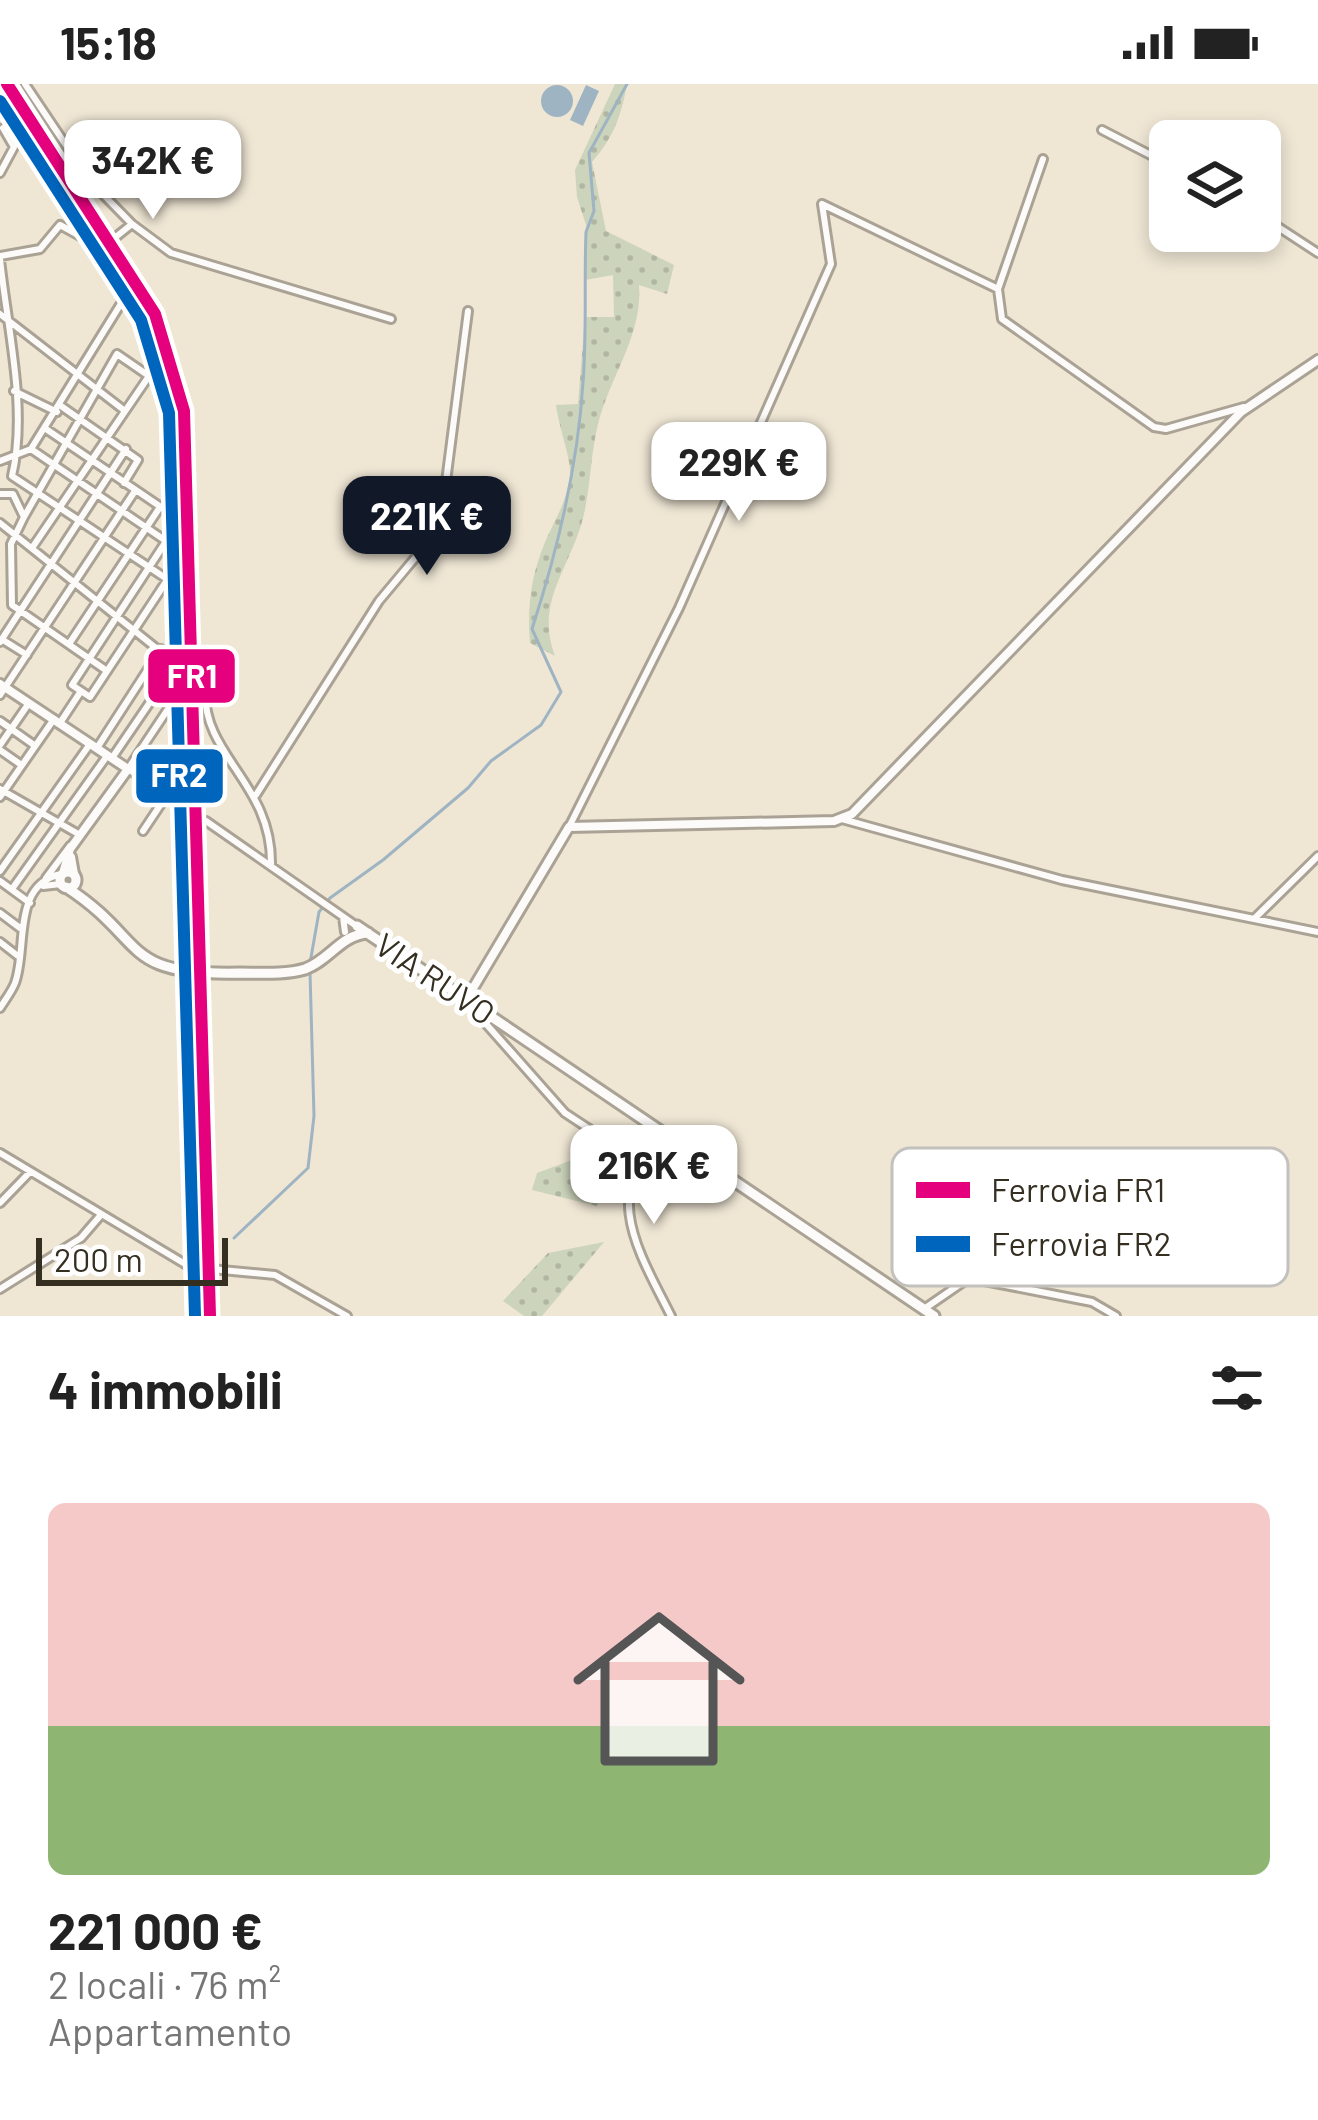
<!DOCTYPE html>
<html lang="it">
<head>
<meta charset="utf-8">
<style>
	body { margin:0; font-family:Barlow,sans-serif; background:#f2f2f2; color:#222; height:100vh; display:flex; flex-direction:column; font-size:45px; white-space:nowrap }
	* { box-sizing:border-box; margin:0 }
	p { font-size:39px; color:#767676 }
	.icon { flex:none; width:66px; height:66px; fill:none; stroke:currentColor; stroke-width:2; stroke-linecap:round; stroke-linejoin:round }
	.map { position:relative; height:1232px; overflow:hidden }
	.drawer { display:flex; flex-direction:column; background:#fff; flex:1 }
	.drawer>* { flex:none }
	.buttons { position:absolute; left:1149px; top:36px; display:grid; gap:24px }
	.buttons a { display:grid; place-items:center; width:132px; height:132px; border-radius:18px; background:#fff; box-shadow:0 6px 18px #0003; font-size:60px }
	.scale { position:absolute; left:36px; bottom:30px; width:192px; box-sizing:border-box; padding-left:12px; border:6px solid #352f22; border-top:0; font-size:33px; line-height:42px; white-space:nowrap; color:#352f22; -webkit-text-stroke:9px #fff; paint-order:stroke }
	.price { position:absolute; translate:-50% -102px; padding:0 27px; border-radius:24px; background:#fff; color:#222; font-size:39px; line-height:78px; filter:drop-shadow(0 3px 6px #0008) }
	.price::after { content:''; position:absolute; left:50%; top:72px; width:36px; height:27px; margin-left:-18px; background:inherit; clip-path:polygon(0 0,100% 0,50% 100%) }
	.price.on { background:#111827; color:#fff }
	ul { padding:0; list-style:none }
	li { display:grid; align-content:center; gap:24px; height:636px; padding:0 48px }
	li span { display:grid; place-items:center; height:372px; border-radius:18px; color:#555 }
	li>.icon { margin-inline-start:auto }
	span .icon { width:216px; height:216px; fill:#fffc; stroke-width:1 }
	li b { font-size:51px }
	h2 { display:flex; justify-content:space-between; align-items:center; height:144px; padding:0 48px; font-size:51px }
	.status { display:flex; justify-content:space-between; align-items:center; height:84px; padding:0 60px; background:#fff; direction:ltr }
	.status svg { height:33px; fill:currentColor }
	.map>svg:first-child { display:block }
	.grass { fill:url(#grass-dots) }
	.park { fill:url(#park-crowns) }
	.water { fill:#9fb4c3 }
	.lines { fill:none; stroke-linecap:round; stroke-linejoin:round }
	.stream { stroke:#9fb4c3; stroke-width:3 }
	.street-casing { stroke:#aaa395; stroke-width:12 }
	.secondary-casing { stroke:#aaa395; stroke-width:14 }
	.primary-casing { stroke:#aaa395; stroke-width:15 }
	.street { stroke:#fdfbf9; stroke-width:6 }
	.secondary { stroke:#fdfbf9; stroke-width:8 }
	.primary { stroke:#fdfbf9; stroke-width:9 }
	.rail-1-casing { stroke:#fff; stroke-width:21 }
	.rail-2-casing { stroke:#fff; stroke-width:21 }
	.rail-1 { stroke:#e5007d; stroke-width:12 }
	.rail-2 { stroke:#0065bd; stroke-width:12 }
	.labels { text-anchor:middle; stroke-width:10; stroke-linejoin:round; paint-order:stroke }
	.street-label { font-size:33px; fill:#352f22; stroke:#fff }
	.key { fill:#fff; stroke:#c2c1bd; stroke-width:3 }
	.key-label { font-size:33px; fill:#352f22 }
	.line-badge { stroke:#fff; stroke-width:4.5 }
	.badge-label { font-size:33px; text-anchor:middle; font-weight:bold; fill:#fff }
</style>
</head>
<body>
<div class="status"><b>15:18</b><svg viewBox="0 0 49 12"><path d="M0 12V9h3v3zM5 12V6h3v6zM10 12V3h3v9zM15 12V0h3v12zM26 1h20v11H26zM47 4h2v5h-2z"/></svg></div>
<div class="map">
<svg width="1318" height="1232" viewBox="0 0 1318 1232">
	<defs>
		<pattern id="grass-dots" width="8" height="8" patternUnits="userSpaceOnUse" patternTransform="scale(3)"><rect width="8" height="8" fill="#ccd4bc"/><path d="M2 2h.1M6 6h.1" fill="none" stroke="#b0b6a1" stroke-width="1.8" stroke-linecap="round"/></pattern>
		<pattern id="park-crowns" width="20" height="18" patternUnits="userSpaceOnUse" patternTransform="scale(3)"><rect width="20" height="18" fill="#ccd4bc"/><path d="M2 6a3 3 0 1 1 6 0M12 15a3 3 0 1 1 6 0" fill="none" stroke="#b0b6a1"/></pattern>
	</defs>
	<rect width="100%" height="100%" fill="#efe6d4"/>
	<path class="grass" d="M615 0H627C621 32 614 53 592 78L606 147 674 181 667 210 639 201C643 251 610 292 598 340 589 376 591 416 578 450 562 494 537 524 555 572L530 559C527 522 531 491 546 456 555 435 570 413 570 386 570 373 558 339 556 321L578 320 585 233H614L613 191 585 196 587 144 577 113 575 86Z
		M588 1070 610 1089 597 1122 532 1106 537 1089Z
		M604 1158 542 1232H524L503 1217 548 1169Z"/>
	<path class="park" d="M72 114 106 157 101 161 62 135Z"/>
	<path class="water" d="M586 1 599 7 583 42 570 36Z
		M541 17a16 16 0 1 1 32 0a16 16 0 1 1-32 0Z"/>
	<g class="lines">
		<path class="stream" d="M310 879 319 828 330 814 383 776 468 704 491 677 541 641 561 608 532 545C558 465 578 382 583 298 587 248 584 198 586 148L594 127 589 69 627 0
			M234 1154 308 1084 314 1032 310 888"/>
		<defs>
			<path id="street" d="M1102 46 1170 81
				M0 89 14 63 3 44
				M822 120 998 205 1002 235 1154 343 1166 345 1244 323
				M1260 131 1318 169
				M132 140 171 169 391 235
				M0 172 40 165 60 141 102 164 132 140 90 97 25 0
				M0 175C7 243 28 325 12 392L167 495
				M998 205 1043 75
				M0 230 125 327
				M14 307 57 328
				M61 322 138 376 124 399
				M46 345 180 436 72 601 90 613 179 478
				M31 365 166 457
				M0 377 31 365 130 205 155 256
				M0 410H13L24 433 117 270 149 292 32 464
				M24 433 11 460 12 521 107 587
				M0 439 176 580 188 618 190 727
				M3 556 27 571
				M0 558 126 365
				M69 560 160 423
				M184 601 128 685 192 727
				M205 606C203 673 273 700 271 782
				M0 611 135 407
				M0 637 34 661
				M60 639 81 607
				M0 661 29 619
				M97 664 161 565
				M0 666 20 680
				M112 674 176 580
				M148 699 188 643
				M0 705 80 751
				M256 711 379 517 440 444 468 227
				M0 713 54 635
				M842 735 1062 796 1318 848
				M206 737 355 841
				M569 743 679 524 831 180 822 120
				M143 747 167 711
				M0 787 90 660
				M46 794 70 762
				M0 797 30 819
				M43 802 61 800
				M12 805 107 672
				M0 829 20 844
				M343 833 345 848
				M1255 834 1318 772
				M0 858 18 872
				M0 924C5 916 12 907 15 899 28 864 11 801 61 790
				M472 924 565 1029 606 1056
				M665 1050C598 1107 639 1168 671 1232
				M0 1069 190 1183 275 1191 347 1232
				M0 1119 30 1088
				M198 1184 202 1232
				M0 1205 81 1154 100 1132
				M924 1225 969 1194 1092 1218 1116 1232"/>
			<path id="secondary" d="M0 600 128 685 70 765 63 789
				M71 773 74 790
				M466 916 569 743 834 737 852 730 1241 328 1318 276"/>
			<path id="primary" d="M60 796a8 8 0 1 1 16 0a8 8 0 1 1-16 0Z
				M66 803C149 857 118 892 240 889 260 889 285 891 305 885 330 876 340 851 368 849
				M357 842 934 1232"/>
		</defs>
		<use href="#street" class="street-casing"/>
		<use href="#secondary" class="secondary-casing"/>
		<use href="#primary" class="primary-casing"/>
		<use href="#street" class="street"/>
		<use href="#secondary" class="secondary"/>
		<use href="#primary" class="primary"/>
		<defs>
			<path id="rail-1" d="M7 0 155 230 184 327 210 1232"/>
			<path id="rail-2" d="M0 17 141 236 169 329 195 1232"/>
		</defs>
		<use href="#rail-1" class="rail-1-casing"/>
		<use href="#rail-2" class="rail-2-casing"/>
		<use href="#rail-1" class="rail-1"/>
		<use href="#rail-2" class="rail-2"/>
	</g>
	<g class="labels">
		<g class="street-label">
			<text transform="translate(435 895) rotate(34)" y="12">VIA RUVO</text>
		</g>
	</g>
	<rect x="892" y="1064" width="396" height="138" rx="18" class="key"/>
	<rect x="916" y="1098" width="54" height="16" fill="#e5007d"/>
	<rect x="916" y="1152" width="54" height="16" fill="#0065bd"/>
	<g class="key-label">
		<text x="991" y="1118">Ferrovia FR1</text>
		<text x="991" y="1172">Ferrovia FR2</text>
	</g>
	<g class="line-badge">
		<rect x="146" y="563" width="91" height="58" rx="12" fill="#e5007d"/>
		<rect x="134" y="663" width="91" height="58" rx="12" fill="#0065bd"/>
	</g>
	<g class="badge-label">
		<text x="192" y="604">FR1</text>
		<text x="179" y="703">FR2</text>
	</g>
</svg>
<div class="buttons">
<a><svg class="icon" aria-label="layers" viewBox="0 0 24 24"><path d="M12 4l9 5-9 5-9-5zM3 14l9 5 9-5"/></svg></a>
</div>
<div class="scale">200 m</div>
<b class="price" style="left:153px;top:138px">342K €</b>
<b class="price" style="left:739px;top:440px">229K €</b>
<b class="price on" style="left:427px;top:494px">221K €</b>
<b class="price" style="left:654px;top:1143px">216K €</b>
</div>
<section class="drawer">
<h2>4 immobili<svg class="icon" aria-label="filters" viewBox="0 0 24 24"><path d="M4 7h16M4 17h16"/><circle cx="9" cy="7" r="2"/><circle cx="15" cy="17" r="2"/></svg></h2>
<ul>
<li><span style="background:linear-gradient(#f6c9c9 60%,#8fb573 0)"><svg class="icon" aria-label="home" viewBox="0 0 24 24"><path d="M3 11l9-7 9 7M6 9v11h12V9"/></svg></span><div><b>221 000 €</b><p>2 locali · 76 m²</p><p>Appartamento</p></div></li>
</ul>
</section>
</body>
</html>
